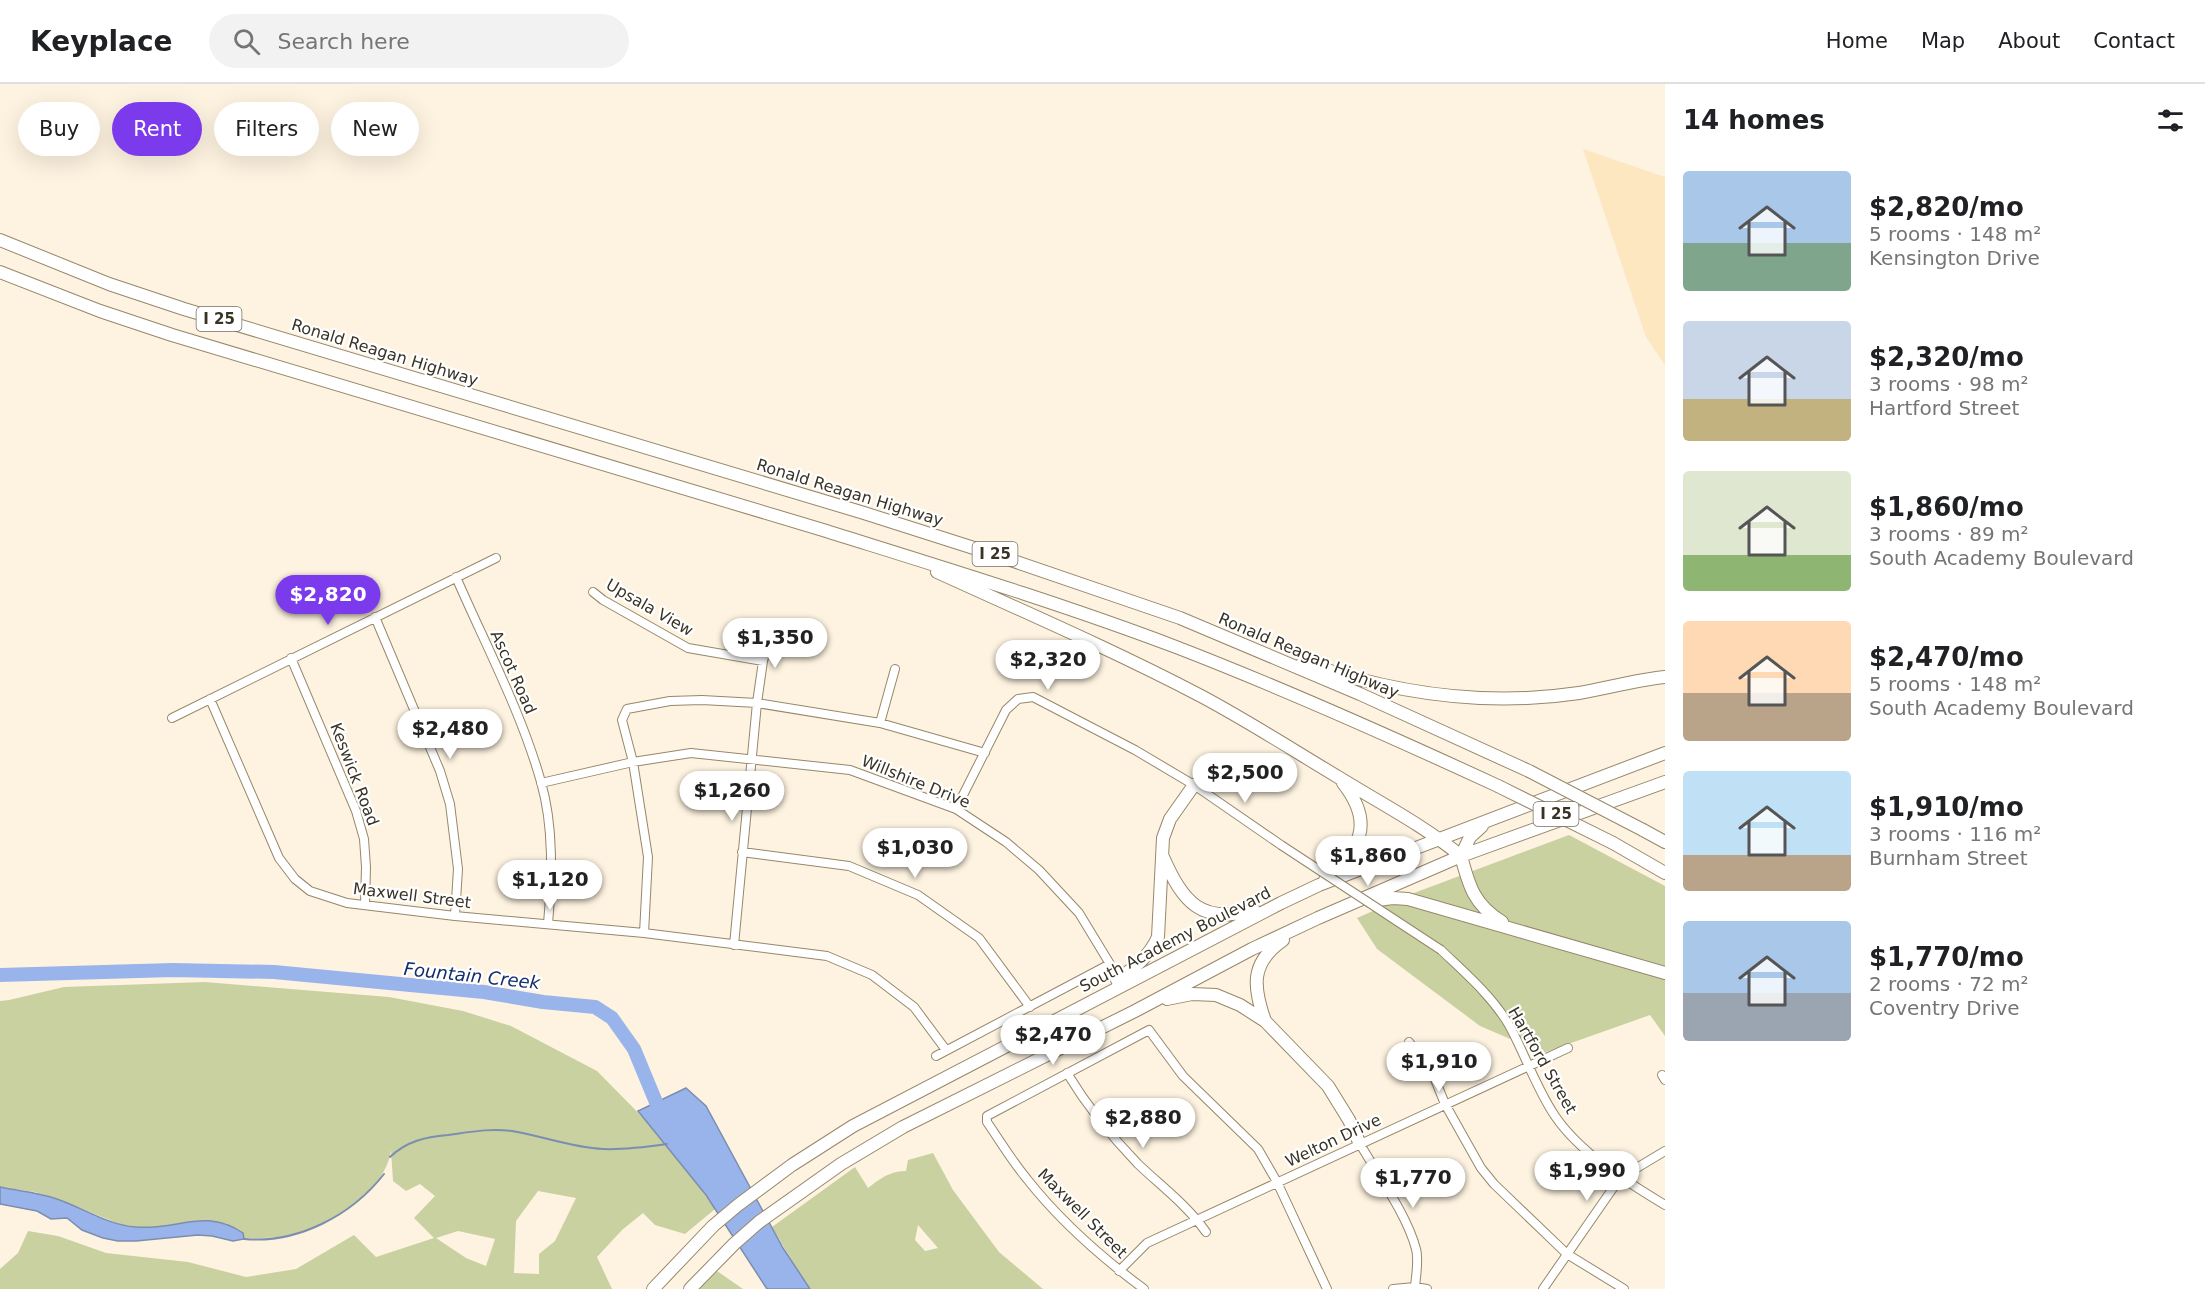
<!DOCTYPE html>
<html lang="en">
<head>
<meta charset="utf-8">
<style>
	body { margin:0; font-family:"DejaVu Sans",sans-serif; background:#f2f2f2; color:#202124; height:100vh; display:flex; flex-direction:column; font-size:22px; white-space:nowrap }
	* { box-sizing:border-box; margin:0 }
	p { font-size:20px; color:#757577 }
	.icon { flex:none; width:33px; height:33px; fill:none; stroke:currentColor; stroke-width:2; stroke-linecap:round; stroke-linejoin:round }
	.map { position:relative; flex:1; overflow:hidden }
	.details { display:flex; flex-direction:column; background:#fff; width:540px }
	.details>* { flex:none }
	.guide { position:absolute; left:18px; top:18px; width:570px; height:54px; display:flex; gap:12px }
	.price { position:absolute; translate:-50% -51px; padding:0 14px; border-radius:21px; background:#fff; color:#222; font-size:20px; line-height:39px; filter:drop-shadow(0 2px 3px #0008) }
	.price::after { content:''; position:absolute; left:50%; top:36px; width:18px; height:14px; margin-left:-9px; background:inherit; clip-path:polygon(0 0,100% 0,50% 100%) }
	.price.current { background:#7c3aed; color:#fff }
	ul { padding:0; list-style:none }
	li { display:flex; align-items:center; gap:18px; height:150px; padding:0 18px }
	li span { display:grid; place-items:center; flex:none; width:168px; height:120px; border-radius:6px; color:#555 }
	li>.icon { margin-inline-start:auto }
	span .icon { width:72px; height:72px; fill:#fffc; stroke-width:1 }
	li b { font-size:26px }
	h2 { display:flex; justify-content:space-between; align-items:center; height:72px; padding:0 18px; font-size:26px }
	.pill { padding:0 21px; border-radius:27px; background:#fff; box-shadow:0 6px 24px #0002; font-size:21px; line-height:54px }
	.pill.current { background:#7c3aed; color:#fff }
	header { display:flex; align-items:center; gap:36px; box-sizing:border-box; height:84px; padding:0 30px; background:#fff; border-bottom:2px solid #e0e0e0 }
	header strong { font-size:28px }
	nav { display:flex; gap:33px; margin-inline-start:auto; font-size:21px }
	.search { width:420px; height:54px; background:#f2f2f2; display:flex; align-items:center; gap:15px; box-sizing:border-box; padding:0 21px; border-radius:33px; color:#757577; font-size:22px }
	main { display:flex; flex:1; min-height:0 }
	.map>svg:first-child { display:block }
	.built { fill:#fce7c0 }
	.green { fill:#c9d1a1; fill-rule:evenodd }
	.water { fill:#98b4eb; stroke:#7c8db0; stroke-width:1.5 }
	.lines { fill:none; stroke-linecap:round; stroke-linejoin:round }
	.stream { stroke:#7c8db0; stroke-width:2 }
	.river { stroke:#98b4eb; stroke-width:14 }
	.minor-casing { stroke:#97876a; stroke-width:10 }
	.highway-casing { stroke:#97876a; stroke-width:14 }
	.minor { stroke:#fff; stroke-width:8 }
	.highway { stroke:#fff; stroke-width:12 }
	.minor-bridge-casing { stroke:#97876a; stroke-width:10; stroke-linecap:butt }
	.highway-bridge-casing { stroke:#97876a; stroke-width:14; stroke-linecap:butt }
	.minor-bridge { stroke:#fff; stroke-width:8 }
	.highway-bridge { stroke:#fff; stroke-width:12 }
	.labels { text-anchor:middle; stroke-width:4.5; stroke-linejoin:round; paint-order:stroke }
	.shield { fill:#fff; stroke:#747067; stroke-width:1.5 }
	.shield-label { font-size:15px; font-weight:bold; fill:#393326 }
	.street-label { font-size:16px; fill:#393326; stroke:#fff }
	.water-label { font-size:18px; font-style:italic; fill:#122e6d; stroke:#fff }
</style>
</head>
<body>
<header>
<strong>Keyplace</strong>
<div class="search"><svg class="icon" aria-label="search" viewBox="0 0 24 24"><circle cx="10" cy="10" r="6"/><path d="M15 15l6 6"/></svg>Search here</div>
<nav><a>Home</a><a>Map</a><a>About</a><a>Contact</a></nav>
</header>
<main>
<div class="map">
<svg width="1665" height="1205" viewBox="0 0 1665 1205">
	<rect width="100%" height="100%" fill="#fef3e0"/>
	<path class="built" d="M1583 65 1665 93V281L1646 253Z"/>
	<path class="green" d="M1569 751 1665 802V952L1650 931 1543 969 1480 942 1377 865 1357 834 1414 809Z
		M205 898 389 913 463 927 511 942 597 987 669 1060 715 1125 685 1150 655 1141 643 1129 622 1146 597 1173 612 1205H0V1185L18 1169 28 1147 58 1152 106 1169 188 1178 246 1193 296 1185 354 1151 376 1173 434 1154 414 1134 435 1112 420 1100 406 1107 393 1097 391 1066C386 1108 326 1146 286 1152 273 1154 258 1154 244 1155L243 1149 226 1139 150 1144 122 1141 55 1114 35 1108 0 1103V917L9 916 64 903ZM538 1107 576 1114 555 1157 539 1170V1190L514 1189 516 1137ZM458 1147 495 1155 486 1182 466 1174 436 1154Z
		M933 1069 953 1106 999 1168 1043 1205H809L772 1143 855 1083 868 1104C879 1095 892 1086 906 1087L908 1076ZM918 1141 938 1164 925 1167 915 1156Z
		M717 1187 743 1205H699Z"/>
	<path class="water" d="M686 1004 706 1022 783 1164 810 1205H767L706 1111 638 1027Z
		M0 1103C18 1107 37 1108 54 1114 82 1123 107 1141 136 1143 177 1147 204 1123 243 1149L244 1155 233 1157 212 1152 198 1151 136 1157H118L103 1154 82 1146 67 1134 51 1135 37 1127 0 1120Z"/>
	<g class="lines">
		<path class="stream" d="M390 1073C407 1057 425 1053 448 1051 470 1048 491 1044 512 1047 543 1052 572 1064 603 1065 624 1066 646 1063 667 1060
			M244 1155C298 1160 352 1131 384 1090"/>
		<path class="river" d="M0 891 173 886 274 888 484 908 543 918 595 923 612 934 634 965 663 1035"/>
		<defs>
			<path id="minor" d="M456 493C485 560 521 627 541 698 554 743 552 793 548 840
				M593 508 603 516 688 564 763 577
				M375 533 440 687 450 720 458 785 455 832
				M291 574 356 727 364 755 366 783 365 821
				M210 615 279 774 295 795 310 807 347 819 455 832 644 849 827 872 872 891 914 923 946 966
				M172 634 496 474
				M880 639 895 585
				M541 699 633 678 691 669 850 686 956 725 1006 758 1039 786 1079 829 1110 880 936 972
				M956 725 1006 626 1018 615 1033 613 1135 666 1194 701 1281 761
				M742 768 849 782 918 811 979 854 1030 923
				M644 849 648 773 633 678 622 636 627 625 670 617 702 616 757 619 880 639 985 669
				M734 861 757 619 763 577 772 546
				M1441 866C1465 889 1492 912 1509 941 1525 970 1536 1004 1555 1032 1580 1069 1627 1098 1665 1121
				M1409 958 1432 988 1445 1020 1481 1084 1494 1100 1567 1170 1624 1205
				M1067 989C1087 1022 1111 1052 1138 1080 1161 1102 1187 1121 1206 1148
				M1662 991 1665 996
				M1360 1060C1378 1091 1407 1131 1416 1165 1419 1176 1416 1191 1415 1203
				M1119 1187 1147 1159 1568 964
				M1144 1205C1101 1173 1060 1137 1027 1095 1012 1077 1000 1057 987 1038V1032L1149 946 1183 992 1258 1065 1277 1098 1327 1205
				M1393 1205 1415 1203 1427 1205
				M1543 1205 1620 1094 1665 1067"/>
			<path id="highway" d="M0 156 109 200 184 225 864 429 1002 473 1180 534 1360 610 1529 687
				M0 188 100 227 172 251 823 446C941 483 1060 519 1176 563 1285 605 1392 653 1498 702
				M937 488C1025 528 1115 567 1201 612 1248 637 1293 666 1338 693 1380 719 1423 741 1461 772
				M1303 578C1391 609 1486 623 1579 609 1608 604 1636 596 1665 593
				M1482 742 1470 753 1461 772C1469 802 1474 821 1502 838
				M1643 746 1665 758
				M1613 759 1665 789
				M1163 773C1183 818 1201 841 1254 826
				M1325 796C1359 765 1376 741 1343 699
				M1370 817 1393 814 1408 815 1665 889
				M1117 896C1135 883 1149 873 1158 853L1163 754 1170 735 1194 701
				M1167 915 1192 910 1216 911 1240 921 1265 937 1328 1002 1349 1036 1360 1060
				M1265 937C1253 903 1250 879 1283 856
				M653 1205 713 1142 738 1121 792 1081 853 1042 1281 819 1319 801 1665 669
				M690 1205 734 1160 759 1138 841 1080 903 1043 1135 927 1252 865 1318 834 1461 772 1665 698"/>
		</defs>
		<use href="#minor" class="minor-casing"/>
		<use href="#highway" class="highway-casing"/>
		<use href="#minor" class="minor"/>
		<use href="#highway" class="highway"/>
		<defs>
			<path id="minor-bridge" d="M1281 761 1441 866"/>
			<path id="highway-bridge" d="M1529 687 1643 746
				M1498 702 1613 759"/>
		</defs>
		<use href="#minor-bridge" class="minor-bridge-casing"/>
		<use href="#highway-bridge" class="highway-bridge-casing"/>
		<use href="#minor-bridge" class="minor-bridge"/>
		<use href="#highway-bridge" class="highway-bridge"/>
	</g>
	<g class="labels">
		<g class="shield">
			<rect x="196.5" y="223" width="45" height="24" rx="4.5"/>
			<rect x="972.5" y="458" width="45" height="24" rx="4.5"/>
			<rect x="1533.5" y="718" width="45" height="24" rx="4.5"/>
		</g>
		<g class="shield-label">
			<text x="219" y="240">I 25</text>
			<text x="995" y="475">I 25</text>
			<text x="1556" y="735">I 25</text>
		</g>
		<g class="street-label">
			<text transform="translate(385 268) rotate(17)" y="6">Ronald Reagan Highway</text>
			<text transform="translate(850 408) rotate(17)" y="6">Ronald Reagan Highway</text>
			<text transform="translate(650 523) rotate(30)" y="6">Upsala View</text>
			<text transform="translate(1309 571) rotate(23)" y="6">Ronald Reagan Highway</text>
			<text transform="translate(514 588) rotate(66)" y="6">Ascot Road</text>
			<text transform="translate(355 690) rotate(69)" y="6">Keswick Road</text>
			<text transform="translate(916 697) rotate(22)" y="6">Willshire Drive</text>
			<text transform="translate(412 811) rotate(7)" y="6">Maxwell Street</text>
			<text transform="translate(1175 855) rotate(-27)" y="6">South Academy Boulevard</text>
			<text transform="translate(1543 976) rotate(60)" y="6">Hartford Street</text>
			<text transform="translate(1333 1056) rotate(-25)" y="6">Welton Drive</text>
			<text transform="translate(1083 1129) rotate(45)" y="6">Maxwell Street</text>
		</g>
		<g class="water-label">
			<text transform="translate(472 892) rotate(6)" y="6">Fountain Creek</text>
		</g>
	</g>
</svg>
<b class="price current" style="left:328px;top:542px">$2,820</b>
<b class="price" style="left:775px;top:585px">$1,350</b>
<b class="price" style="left:1048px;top:607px">$2,320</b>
<b class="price" style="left:450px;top:676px">$2,480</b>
<b class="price" style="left:1245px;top:720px">$2,500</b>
<b class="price" style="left:732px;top:738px">$1,260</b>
<b class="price" style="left:915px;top:795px">$1,030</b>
<b class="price" style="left:1368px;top:803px">$1,860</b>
<b class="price" style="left:550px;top:827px">$1,120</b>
<b class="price" style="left:1053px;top:982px">$2,470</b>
<b class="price" style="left:1439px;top:1009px">$1,910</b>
<b class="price" style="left:1143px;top:1065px">$2,880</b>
<b class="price" style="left:1587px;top:1118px">$1,990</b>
<b class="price" style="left:1413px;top:1125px">$1,770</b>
<div class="guide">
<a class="pill">Buy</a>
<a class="pill current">Rent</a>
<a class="pill">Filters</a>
<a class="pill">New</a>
</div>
</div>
<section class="details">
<h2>14 homes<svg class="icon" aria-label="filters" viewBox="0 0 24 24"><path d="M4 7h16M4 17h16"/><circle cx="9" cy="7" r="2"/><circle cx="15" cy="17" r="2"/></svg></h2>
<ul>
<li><span style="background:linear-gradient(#a9c7e8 60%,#7fa58c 0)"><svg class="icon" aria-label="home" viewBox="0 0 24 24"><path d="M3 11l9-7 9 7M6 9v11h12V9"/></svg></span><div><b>$2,820/mo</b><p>5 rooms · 148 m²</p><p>Kensington Drive</p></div></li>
<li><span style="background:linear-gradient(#c9d6e8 65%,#c2b280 0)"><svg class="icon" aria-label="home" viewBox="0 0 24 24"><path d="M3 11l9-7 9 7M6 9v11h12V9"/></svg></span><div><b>$2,320/mo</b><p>3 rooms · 98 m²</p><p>Hartford Street</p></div></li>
<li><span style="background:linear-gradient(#dfe7d0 70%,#8fb573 0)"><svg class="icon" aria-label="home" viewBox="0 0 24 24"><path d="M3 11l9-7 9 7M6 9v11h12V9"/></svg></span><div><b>$1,860/mo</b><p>3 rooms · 89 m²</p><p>South Academy Boulevard</p></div></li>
<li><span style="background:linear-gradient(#ffd9b3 60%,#b9a48a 0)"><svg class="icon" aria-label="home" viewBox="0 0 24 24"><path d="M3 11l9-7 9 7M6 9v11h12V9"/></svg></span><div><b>$2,470/mo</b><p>5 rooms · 148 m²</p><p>South Academy Boulevard</p></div></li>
<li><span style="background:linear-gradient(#bfe0f5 70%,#b9a48a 0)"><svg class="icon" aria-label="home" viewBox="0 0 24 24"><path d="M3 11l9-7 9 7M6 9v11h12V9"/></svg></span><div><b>$1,910/mo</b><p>3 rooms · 116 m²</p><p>Burnham Street</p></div></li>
<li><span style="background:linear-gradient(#a9c7e8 60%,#9aa5b1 0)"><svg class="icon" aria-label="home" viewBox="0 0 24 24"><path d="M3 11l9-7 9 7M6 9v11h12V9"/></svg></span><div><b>$1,770/mo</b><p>2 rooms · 72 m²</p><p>Coventry Drive</p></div></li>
</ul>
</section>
</main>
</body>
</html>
